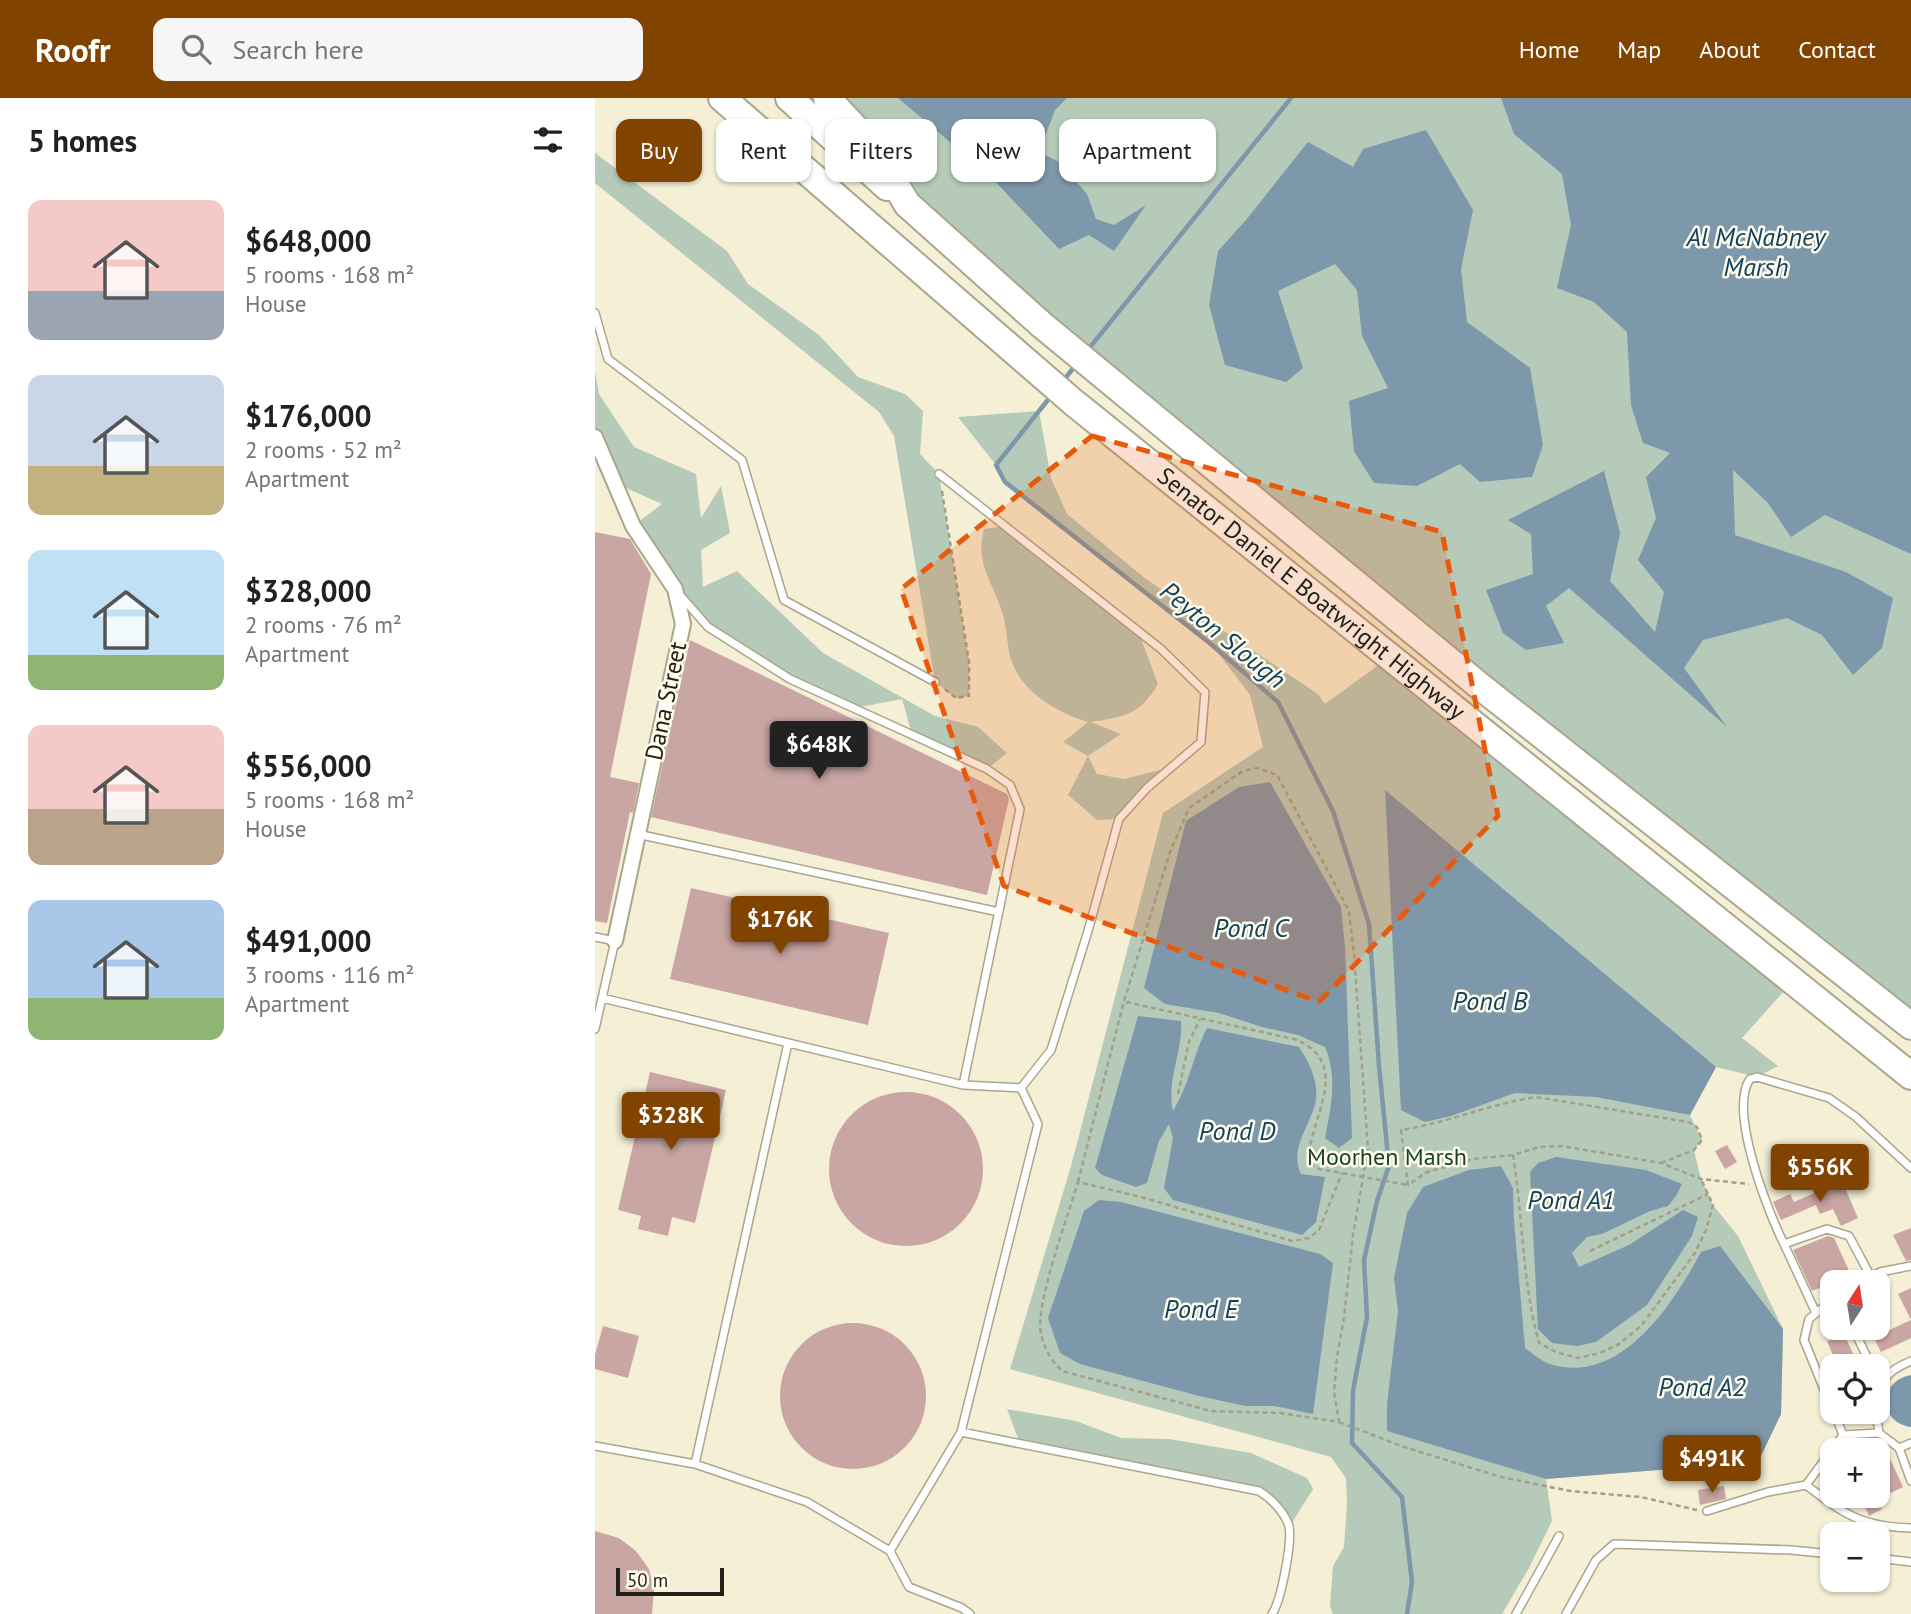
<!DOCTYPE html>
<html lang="en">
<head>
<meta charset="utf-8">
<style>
	body { margin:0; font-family:"PT Sans",sans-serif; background:#f6f6f6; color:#202124; height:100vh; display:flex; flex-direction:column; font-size:26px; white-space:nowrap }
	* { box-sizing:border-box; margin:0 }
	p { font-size:23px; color:#757577 }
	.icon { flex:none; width:38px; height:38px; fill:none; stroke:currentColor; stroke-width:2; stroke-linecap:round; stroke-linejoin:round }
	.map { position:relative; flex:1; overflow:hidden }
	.details { display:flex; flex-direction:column; background:#fff; width:595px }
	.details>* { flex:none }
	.banner { position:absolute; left:21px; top:21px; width:665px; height:63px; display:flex; gap:14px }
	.needle { width:46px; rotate:12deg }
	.tools { position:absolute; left:1225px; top:1172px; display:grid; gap:14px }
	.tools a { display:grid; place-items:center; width:70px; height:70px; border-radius:14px; background:#fff; box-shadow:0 2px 5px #0004; font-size:35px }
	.scale { position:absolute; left:21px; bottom:18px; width:108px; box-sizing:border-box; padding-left:7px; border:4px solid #222117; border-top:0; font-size:19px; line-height:24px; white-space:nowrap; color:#222117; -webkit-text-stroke:5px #fffcec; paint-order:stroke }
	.price { position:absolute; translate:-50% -60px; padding:0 16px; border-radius:7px; background:#804300; color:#fff; font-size:23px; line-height:46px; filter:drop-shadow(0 2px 4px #0008) }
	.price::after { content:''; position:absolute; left:50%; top:42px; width:21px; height:16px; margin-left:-10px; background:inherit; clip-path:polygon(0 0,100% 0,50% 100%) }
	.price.selected { background:#222; color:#fff }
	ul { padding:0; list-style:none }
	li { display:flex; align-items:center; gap:21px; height:175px; padding:0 28px }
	li span { display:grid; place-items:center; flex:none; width:196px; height:140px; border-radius:14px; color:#555 }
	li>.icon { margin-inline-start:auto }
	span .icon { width:84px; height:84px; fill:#fffc; stroke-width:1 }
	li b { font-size:30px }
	h2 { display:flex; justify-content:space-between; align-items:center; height:84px; padding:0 28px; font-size:30px }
	.tag { padding:0 24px; border-radius:14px; background:#fff; box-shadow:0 2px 5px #0004; font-size:24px; line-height:63px }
	.tag.selected { background:#804300; color:#fff }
	header { display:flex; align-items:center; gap:42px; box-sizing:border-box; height:98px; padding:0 35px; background:#804300; color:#fff }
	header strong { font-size:33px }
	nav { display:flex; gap:38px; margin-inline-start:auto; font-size:24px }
	.search { width:490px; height:63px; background:#f6f6f6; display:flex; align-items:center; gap:18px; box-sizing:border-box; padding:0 24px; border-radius:14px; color:#757577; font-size:26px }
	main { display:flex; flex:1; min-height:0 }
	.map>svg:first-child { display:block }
	.green { fill:#b5cab9 }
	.water { fill:#7d97ab }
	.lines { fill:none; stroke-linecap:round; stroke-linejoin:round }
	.stream { stroke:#7d97ab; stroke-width:4.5 }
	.building { fill:#c9a6a4 }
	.service-casing { stroke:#aaa68d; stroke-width:10 }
	.minor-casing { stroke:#aaa68d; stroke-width:18 }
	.motorway-casing { stroke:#aaa68d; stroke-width:30 }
	.path { stroke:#a29f8b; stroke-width:2.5; stroke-dasharray:5 3.5; stroke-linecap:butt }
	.service { stroke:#fff; stroke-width:7 }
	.minor { stroke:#fff; stroke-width:14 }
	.motorway { stroke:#fff; stroke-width:26 }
	.marked { fill:#e8590c; fill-opacity:0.2; stroke:#e8590c; stroke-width:5; stroke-dasharray:14 9; stroke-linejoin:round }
	.labels { text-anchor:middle; stroke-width:5; stroke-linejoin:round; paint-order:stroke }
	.street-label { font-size:24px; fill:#222117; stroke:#fffcec }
	.park-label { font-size:24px; fill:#184324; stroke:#fffcec }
	.water-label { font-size:26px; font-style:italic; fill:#11425f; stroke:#fffcec }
</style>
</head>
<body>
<header>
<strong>Roofr</strong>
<div class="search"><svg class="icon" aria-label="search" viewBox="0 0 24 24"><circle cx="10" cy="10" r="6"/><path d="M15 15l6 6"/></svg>Search here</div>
<nav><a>Home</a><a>Map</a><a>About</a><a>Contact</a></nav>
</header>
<main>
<section class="details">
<h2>5 homes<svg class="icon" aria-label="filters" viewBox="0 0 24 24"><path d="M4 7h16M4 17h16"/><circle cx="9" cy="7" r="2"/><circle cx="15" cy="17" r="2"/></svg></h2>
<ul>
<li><span style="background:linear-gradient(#f6c9c9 65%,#9aa5b1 0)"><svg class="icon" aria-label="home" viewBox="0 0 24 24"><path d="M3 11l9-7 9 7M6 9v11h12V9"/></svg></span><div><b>$648,000</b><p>5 rooms · 168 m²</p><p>House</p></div></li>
<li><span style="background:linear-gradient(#c9d6e8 65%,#c2b280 0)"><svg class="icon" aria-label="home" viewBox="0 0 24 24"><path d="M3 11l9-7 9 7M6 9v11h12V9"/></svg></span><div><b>$176,000</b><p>2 rooms · 52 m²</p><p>Apartment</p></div></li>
<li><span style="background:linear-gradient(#bfe0f5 75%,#8fb573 0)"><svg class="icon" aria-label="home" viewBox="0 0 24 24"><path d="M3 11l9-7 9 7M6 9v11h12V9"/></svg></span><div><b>$328,000</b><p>2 rooms · 76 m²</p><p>Apartment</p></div></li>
<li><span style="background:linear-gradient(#f6c9c9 60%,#b9a48a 0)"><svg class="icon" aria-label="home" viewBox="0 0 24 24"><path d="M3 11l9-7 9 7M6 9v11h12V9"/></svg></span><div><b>$556,000</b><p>5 rooms · 168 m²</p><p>House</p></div></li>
<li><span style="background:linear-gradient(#a9c7e8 70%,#8fb573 0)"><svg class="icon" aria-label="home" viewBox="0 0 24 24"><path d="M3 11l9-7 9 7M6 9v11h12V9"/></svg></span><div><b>$491,000</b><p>3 rooms · 116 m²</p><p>Apartment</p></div></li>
</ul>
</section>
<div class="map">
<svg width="1316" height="1516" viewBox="0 0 1316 1516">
	<rect width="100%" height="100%" fill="#f4efd5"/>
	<path class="green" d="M232 0H1316V928L312 106Z
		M0 55 132 153 153 186 224 237 263 279 310 296 328 313 325 356 344 376 374 564V598L361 600 340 584 299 338 284 314 0 85Z
		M0 274 4 296 39 349 101 376 106 420 126 388 135 435 106 452 108 489 142 473 228 555 340 618 383 629 412 655 392 671 317 636 307 601 260 610 195 581 113 529 38 428 67 406 20 385 0 339Z
		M444 313 456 380 472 416 551 481 723 596 730 606 793 560 1199 882 1147 940 1183 968 1162 979 1121 969 1095 1017 1107 1042 1099 1052 1106 1081 1118 1107 1143 1138 1188 1231 1186 1316 1163 1364 951 1381 957 1423 934 1470 907 1516H738L735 1508 738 1468 749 1449 752 1406 751 1380 736 1359 415 1271 476 1068 568 715 668 649 655 597 617 547 410 384 401 367 363 319Z
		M410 428 543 533 563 586C545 617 529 619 496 624L526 636 493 658 502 676 529 681 577 669 524 721 502 722 473 697 493 658 468 644 493 624C465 616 430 596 418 567 411 551 413 530 407 514 397 482 380 466 389 431Z
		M412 1311 481 1323 526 1340 574 1341 656 1355 712 1380 718 1391 695 1428 679 1403 664 1393 425 1346Z"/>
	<path class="water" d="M303 0H472L460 12 444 54 464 64 492 96 501 121 519 127 551 107 519 153 494 137 464 151 394 77Z
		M906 0H1316V456L1230 417 1196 439 1173 405 1138 372 1140 437 1251 474 1298 500 1287 550 1258 577 1227 537 1192 520 1108 542 1089 570 1132 629 974 490 951 508 969 545 931 552 908 535 891 492 938 476 936 436 913 422 1009 373 1025 435 1015 483 1060 534 1069 494 1043 462 1061 420 1051 379 1075 355 1048 345 1036 307 1032 234 999 204 962 190 976 127 967 76 919 36Z
		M831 32 878 112 866 171 872 224 935 270 948 347 937 379 885 384 865 366 822 388 779 385 759 353 754 303 793 290 767 238 762 192 740 166 683 193 708 270 691 284 630 267 614 207 623 153 651 122 713 44 758 69 768 51Z
		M675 684 746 809 750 849 757 1040 744 1050 730 1040C736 1009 743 980 730 949L703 937 667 929 624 915 570 906 549 890 591 723 644 689Z
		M790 692 1121 969 1095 1017 1001 999 920 995 856 1018 830 1024 806 1012Z
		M543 918 586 923C588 954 571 983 578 1013 594 988 598 957 612 930L704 949C714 964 723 982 721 1001 718 1024 693 1050 706 1076L730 1079 721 1124 707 1137 578 1102 569 1090 578 1040 574 1026 564 1043 552 1085 541 1089 507 1077 500 1070Z
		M961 1059 1051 1072 1087 1086 1081 1098 1073 1108 1055 1113 1007 1136 992 1139 977 1155 984 1169 1034 1147 1088 1112 1103 1119 1097 1138 1052 1207 1001 1244 982 1248 957 1245 943 1231 935 1074 943 1065Z
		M906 1068 918 1090 919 1123 930 1250C937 1255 945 1262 952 1265 1024 1291 1078 1206 1106 1154L1125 1148 1188 1231 1186 1316 1163 1364 951 1381 792 1333V1306L803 1213 799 1180 812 1115 828 1089 874 1072Z
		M504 1102 526 1104 725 1156 738 1165 718 1316 680 1308H651L604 1298 485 1266 465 1255 453 1220 489 1113Z
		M1316 1277V1329C1283 1324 1283 1283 1316 1277Z"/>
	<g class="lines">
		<path class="stream" d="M492 253 696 0
			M468 283 480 268
			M456 298 401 367 410 384 617 547 683 604 738 713 774 826 784 968 794 1068 782 1103 769 1162 772 1219 758 1293 757 1345 807 1399 817 1484 812 1516"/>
	</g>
	<path class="building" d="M0 434 35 441 56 476 15 679 44 685 38 715 35 714 12 825 0 823Z
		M95 542 412 696 414 701 392 797 56 719Z
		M96 790 294 835 273 927 75 881Z
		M55 974 131 992 100 1125 77 1119 73 1138 43 1131 46 1118 23 1112Z
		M234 1071a77 77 0 1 1 154 0a77 77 0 1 1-154 0Z
		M1132 1047 1142 1064 1130 1071 1120 1053Z
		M1247 1083 1263 1120 1246 1128 1238 1111 1225 1116 1221 1107 1186 1122 1178 1104 1195 1096 1199 1104Z
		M1316 1130V1162L1311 1163 1298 1137Z
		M1233 1138 1239 1140 1256 1177 1217 1193 1198 1152Z
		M1316 1190V1240L1286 1254 1274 1230H1289L1290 1234 1316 1222 1303 1196Z
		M185 1298a73 73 0 1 1 146 0a73 73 0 1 1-146 0Z
		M8 1228 44 1238 33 1280 0 1271V1257Z
		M1249 1236 1261 1262 1243 1269 1232 1243Z
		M1291 1352 1308 1389 1283 1401V1356Z
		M1129 1388 1131 1401 1105 1407 1103 1392Z
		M1265 1398H1280L1287 1411 1274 1418Z
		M0 1433 24 1440 41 1453 54 1471 59 1492 57 1516H0Z"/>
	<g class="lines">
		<defs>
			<path id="service" d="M0 215 13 261 147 362 189 502 340 584
				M344 376 566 551 610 594 606 644 552 690 524 721 493 833 456 952 426 990
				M85 497 113 529 195 581 392 671 415 687 425 711 368 987
				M42 736 404 814
				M0 839 20 843 0 931
				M1189 1146C1173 1114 1133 1012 1155 981L1162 979 1234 1000 1261 1019 1316 1070
				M1264 1185 1285 1174 1316 1168
				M1237 1202 1214 1221 1209 1242 1237 1311
				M1221 1215 1189 1146 1232 1131 1254 1138 1276 1179
				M1258 1230 1272 1259 1281 1269
				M1283 1303C1289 1278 1292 1273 1316 1263
				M1239 1314 1248 1337
				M1281 1314 1284 1335
				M366 1334 664 1393C677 1401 686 1410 693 1425 699 1439 686 1503 677 1516
				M0 1348 100 1366 212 1404 295 1453 366 1334 443 1026 426 990 368 987 7 900
				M1304 1350 1316 1345
				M100 1366 193 945
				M1211 1387C1249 1416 1267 1429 1316 1430
				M1112 1413 1173 1394 1211 1387 1248 1337 1284 1335 1304 1350 1316 1383
				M295 1453 314 1489 367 1510 375 1516
				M1283 1460 1316 1464
				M921 1516 964 1438
				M971 1516 1001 1462 1019 1446 1196 1452 1237 1456"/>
			<path id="minor" d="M0 339 38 428 80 491 88 526 20 843"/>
			<g id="motorway">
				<path id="s1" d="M127 0 478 304 1316 978"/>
				<path d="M194 0 292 89"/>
				<path d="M232 0 279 50 312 106 447 227 886 589 1316 928"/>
			</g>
		</defs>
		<use href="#service" class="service-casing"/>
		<use href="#minor" class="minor-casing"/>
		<use href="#motorway" class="motorway-casing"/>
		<path class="path" d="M347 393 374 564V598L361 600 347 589
			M531 904 699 941C760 965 714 1021 713 1064L724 1071 813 1087
			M583 996 594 944 605 921
			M918 1057C928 1119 927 1184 944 1245L961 1254 983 1260 1005 1255 1024 1246 1046 1228 1100 1155 1111 1132 1118 1107 1106 1081
			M1066 1065 1099 1052 1107 1042 1102 1029 1093 1024 941 999C895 1006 852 1025 806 1032L813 1087 832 1074 878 1061 918 1057 944 1049 967 1048 1066 1065 1106 1081 1154 1086
			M483 1084 529 903 575 754 594 710 648 673 662 670 682 677 754 813 759 856 773 1051 758 1137 749 1220 742 1259 739 1294 744 1324 685 1315 616 1313 467 1273C457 1263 449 1251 446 1236 440 1205 473 1119 483 1084L546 1099 697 1143 714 1140 724 1132 747 1075
			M995 1153 1113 1096
			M744 1324 809 1349 906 1379 975 1393 1046 1399 1102 1412"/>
		<use href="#service" class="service"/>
		<use href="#minor" class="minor"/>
		<use href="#motorway" class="motorway"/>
	</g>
	<path class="marked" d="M497 338 847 434 903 718 724 904 409 788 306 491Z"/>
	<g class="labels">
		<g class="street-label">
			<text dy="8" stroke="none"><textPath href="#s1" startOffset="770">Senator Daniel E Boatwright Highway</textPath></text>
			<text transform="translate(71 603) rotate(-78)" y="8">Dana Street</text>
		</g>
		<g class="park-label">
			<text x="792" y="1067">Moorhen Marsh</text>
		</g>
		<g class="water-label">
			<text x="1161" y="148">Al McNabney<tspan x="1161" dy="30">Marsh</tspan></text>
			<text transform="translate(628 537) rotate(39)" y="9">Peyton Slough</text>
			<text x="656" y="839">Pond C</text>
			<text x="895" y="912">Pond B</text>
			<text x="642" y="1042">Pond D</text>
			<text x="976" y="1111">Pond A1</text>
			<text x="606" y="1220">Pond E</text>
			<text x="1107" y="1298">Pond A2</text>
		</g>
	</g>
</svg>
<div class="tools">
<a><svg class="needle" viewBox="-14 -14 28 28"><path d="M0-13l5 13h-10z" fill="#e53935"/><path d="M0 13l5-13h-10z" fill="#757577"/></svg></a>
<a><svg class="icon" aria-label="locate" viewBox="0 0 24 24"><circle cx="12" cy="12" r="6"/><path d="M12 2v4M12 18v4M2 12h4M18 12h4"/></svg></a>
<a>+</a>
<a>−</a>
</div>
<div class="scale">50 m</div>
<b class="price selected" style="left:224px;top:683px">$648K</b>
<b class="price" style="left:185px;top:858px">$176K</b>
<b class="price" style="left:76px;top:1054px">$328K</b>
<b class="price" style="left:1225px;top:1106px">$556K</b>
<b class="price" style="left:1117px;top:1397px">$491K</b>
<div class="banner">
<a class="tag selected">Buy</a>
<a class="tag">Rent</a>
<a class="tag">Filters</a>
<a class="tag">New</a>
<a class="tag">Apartment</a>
</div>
</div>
</main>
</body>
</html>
